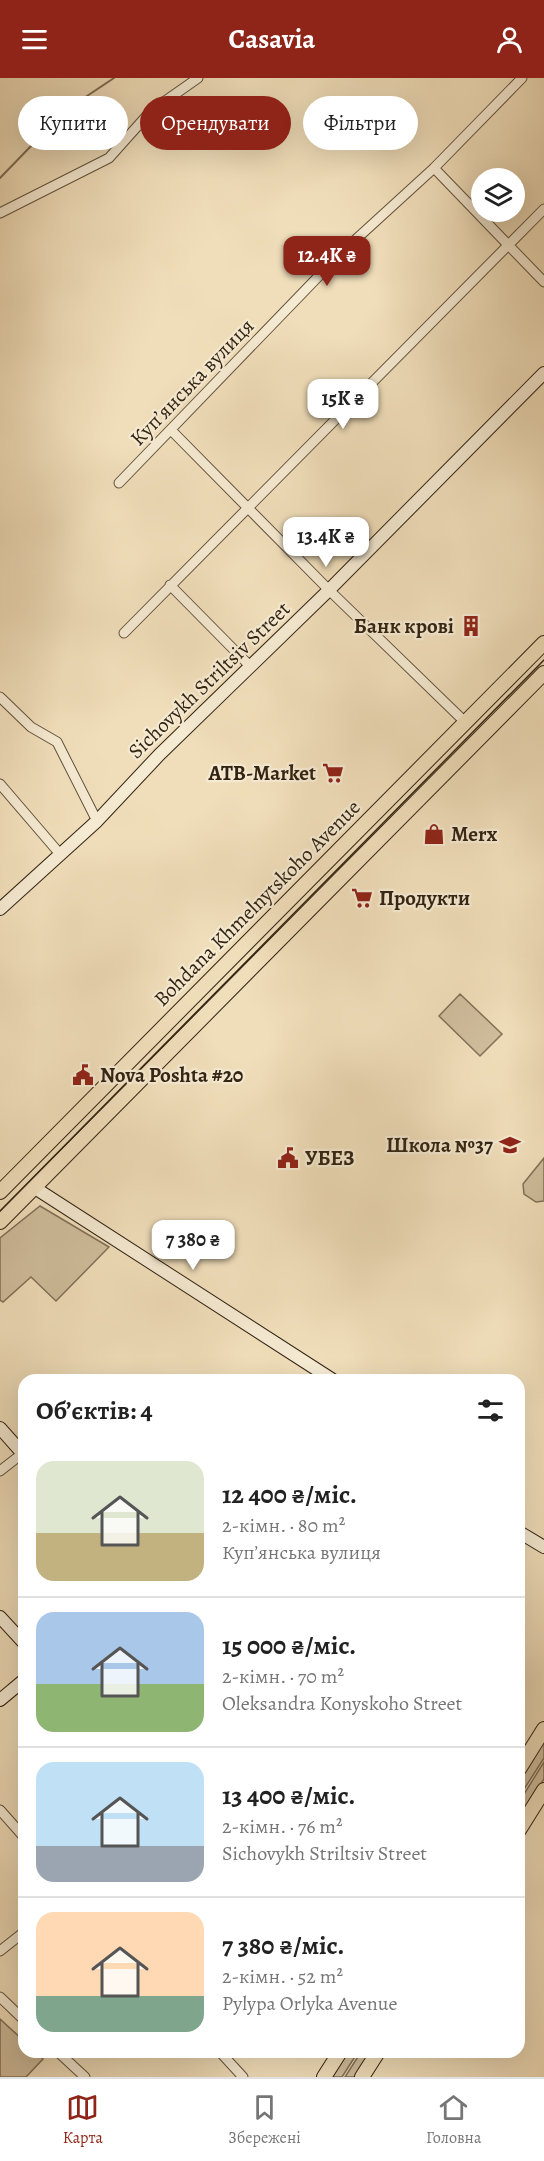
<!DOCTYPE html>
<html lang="uk">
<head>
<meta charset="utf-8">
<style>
	body { margin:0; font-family:Alegreya,serif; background:#f6f6f6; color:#222; height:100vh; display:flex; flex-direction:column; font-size:22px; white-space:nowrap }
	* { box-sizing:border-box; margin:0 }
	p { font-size:20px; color:#767676 }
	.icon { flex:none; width:33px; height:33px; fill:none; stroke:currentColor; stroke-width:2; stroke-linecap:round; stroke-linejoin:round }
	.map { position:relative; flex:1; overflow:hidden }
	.drawer { position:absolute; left:18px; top:1296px; width:507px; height:684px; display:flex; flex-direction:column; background:#fff; border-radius:18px; box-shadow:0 6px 24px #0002 }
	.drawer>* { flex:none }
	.hud { position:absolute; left:18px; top:18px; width:508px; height:54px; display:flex; gap:12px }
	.buttons { position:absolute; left:471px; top:90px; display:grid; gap:12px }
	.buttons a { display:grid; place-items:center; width:54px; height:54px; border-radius:50%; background:#fff; box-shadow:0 6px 24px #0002; font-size:30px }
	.price { position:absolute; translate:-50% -51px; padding:0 14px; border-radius:12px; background:#fff; color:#222; font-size:20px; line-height:39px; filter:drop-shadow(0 2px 3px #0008) }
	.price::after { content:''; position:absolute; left:50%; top:36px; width:18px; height:14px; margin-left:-9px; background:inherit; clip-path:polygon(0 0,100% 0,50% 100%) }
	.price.selected { background:#8f2418; color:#fff }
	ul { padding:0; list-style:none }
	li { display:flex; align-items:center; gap:18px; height:150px; padding:0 18px }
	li+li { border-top:2px solid #e0e0e0 }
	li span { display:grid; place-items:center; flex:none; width:168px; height:120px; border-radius:18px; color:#555 }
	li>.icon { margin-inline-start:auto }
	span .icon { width:72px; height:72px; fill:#fffc; stroke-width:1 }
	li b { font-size:26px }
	h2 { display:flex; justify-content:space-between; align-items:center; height:72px; padding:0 18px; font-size:26px }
	.tag { padding:0 21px; border-radius:27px; background:#fff; box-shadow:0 6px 24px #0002; font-size:21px; line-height:54px }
	.tag.selected { background:#8f2418; color:#fff }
	header { display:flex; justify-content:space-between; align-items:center; height:78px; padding:0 18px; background:#8f2418; color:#fff; font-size:27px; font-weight:600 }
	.dock { display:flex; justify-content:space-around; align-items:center; height:84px; border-top:2px solid #e0e0e0; background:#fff; font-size:16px; color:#767676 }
	.dock a { display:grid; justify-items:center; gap:3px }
	.dock .selected { color:#8f2418 }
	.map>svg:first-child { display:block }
	.green { fill:#d0be9d; stroke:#817058; stroke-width:1.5 }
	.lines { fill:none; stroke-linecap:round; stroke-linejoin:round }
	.stream { stroke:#7d6d55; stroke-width:2 }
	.street-casing { stroke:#62523c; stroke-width:11 }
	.secondary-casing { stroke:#322312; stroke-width:14 }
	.primary-casing { stroke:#322312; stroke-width:16 }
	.street { stroke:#f5ead2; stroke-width:9 }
	.secondary { stroke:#f5ead2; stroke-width:12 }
	.primary { stroke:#f0deba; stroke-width:14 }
	.tram { stroke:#322312; stroke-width:1.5 }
	.labels { text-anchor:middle; stroke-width:4.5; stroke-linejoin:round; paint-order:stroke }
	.street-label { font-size:21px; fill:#322312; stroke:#f5ead2 }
	.poi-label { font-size:21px; font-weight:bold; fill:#322312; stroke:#f5ead2; text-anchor:start }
</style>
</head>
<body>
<header><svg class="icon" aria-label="menu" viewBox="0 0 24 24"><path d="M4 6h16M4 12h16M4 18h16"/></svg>Casavia<svg class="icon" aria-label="person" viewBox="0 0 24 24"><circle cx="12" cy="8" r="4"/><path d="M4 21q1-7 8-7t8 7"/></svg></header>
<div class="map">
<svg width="544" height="1999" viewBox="0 0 544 1999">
	<rect width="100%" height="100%" fill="#f0deba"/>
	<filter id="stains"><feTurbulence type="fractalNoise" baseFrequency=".00333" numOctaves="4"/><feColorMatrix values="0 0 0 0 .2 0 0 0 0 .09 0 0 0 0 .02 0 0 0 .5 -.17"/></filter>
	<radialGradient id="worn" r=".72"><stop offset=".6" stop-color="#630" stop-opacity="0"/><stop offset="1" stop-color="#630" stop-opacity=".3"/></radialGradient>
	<path class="green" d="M460 916 502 956 480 978 439 938Z
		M544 1080V1123L536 1124 524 1116 523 1106Z
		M40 1128 109 1169 56 1223 31 1199 3 1224 0 1222V1160Z
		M544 1663V1680L519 1719V1703Z
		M544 1684V1701L519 1740V1724Z
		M0 1941 24 1963V1974H36L43 1981 26 1999H0Z
		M347 1974H358L342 1999H332Z
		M361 1974H372L356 1999H345Z"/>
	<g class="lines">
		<path class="stream" d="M0 100 66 32 114 0"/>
		<defs>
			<path id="street" d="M434 90 544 204
				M0 135 109 80 151 33 198 0
				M171 352 329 512 465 644
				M119 405 342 174 434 90 522 0
				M170 507 250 588
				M124 555 544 131
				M0 619 31 649 57 664 97 743
				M0 706 60 776
				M0 1393 23 1375
				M0 1732 24 1759
				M0 1873 24 1854
				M0 1919 24 1942
				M58 1974 85 1999
				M220 1974 243 1999"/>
			<path id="secondary" d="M0 831 97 743 159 677 329 512 544 295
				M35 1110 333 1302
				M0 1350 24 1377
				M519 1454 544 1469
				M0 1539 24 1565
				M0 1622 24 1602"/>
			<path id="primary" d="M0 1114 544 565
				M0 1144 544 595
				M519 1691 544 1651
				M519 1752 544 1712
				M324 1999 340 1974
				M362 1999 378 1974"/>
		</defs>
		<use href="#street" class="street-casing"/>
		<use href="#secondary" class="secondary-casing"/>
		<use href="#primary" class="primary-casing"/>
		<use href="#street" class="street"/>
		<use href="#secondary" class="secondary"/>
		<use href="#primary" class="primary"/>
		<path class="tram" d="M0 1133 544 582"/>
	</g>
	<defs>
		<symbol id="building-bare" viewBox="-9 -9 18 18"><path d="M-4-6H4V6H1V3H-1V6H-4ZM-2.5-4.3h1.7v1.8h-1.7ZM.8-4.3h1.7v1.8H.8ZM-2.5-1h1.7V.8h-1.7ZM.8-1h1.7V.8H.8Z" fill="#8f2418" stroke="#f5ead2" stroke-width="2.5" paint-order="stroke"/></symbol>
		<symbol id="supermarket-bare" viewBox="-9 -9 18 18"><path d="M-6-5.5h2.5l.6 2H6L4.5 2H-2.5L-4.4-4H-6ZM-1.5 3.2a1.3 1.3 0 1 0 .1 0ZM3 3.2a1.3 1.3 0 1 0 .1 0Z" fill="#8f2418" stroke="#f5ead2" stroke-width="2.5" paint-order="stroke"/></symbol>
		<symbol id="shop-bare" viewBox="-9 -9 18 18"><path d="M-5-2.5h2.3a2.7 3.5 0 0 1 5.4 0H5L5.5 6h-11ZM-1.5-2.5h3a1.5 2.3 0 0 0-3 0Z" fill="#8f2418" stroke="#f5ead2" stroke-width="2.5" paint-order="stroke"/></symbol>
		<symbol id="civic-bare" viewBox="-9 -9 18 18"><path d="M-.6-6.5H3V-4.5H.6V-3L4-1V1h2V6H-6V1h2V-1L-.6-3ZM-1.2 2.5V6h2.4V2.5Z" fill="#8f2418" stroke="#f5ead2" stroke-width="2.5" paint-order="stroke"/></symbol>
		<symbol id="school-bare" viewBox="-9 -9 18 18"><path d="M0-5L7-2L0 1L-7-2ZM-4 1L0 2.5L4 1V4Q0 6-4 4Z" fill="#8f2418" stroke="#f5ead2" stroke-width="2.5" paint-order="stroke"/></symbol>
	</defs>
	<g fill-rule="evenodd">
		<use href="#building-bare" x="456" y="533" width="30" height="30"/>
		<use href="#supermarket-bare" x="318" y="680" width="30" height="30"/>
		<use href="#shop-bare" x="419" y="741" width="30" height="30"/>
		<use href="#supermarket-bare" x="347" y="805" width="30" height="30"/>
		<use href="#civic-bare" x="68" y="982" width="30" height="30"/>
		<use href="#school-bare" x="495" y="1052" width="30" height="30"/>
		<use href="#civic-bare" x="273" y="1065" width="30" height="30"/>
	</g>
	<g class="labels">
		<g class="street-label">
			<text transform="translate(192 304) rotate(-46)" y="7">Купʼянська вулиця</text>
			<text transform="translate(209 602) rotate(-44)" y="7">Sichovykh Striltsiv Street</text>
			<text transform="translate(257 825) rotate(-45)" y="7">Bohdana Khmelnytskoho Avenue</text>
		</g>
		<g class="poi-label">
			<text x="454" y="555" text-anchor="end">Банк крові</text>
			<text x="316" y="702" text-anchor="end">ATB-Market</text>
			<text x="451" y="763">Merx</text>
			<text x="379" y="827">Продукти</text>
			<text x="100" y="1004">Nova Poshta #20</text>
			<text x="493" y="1074" text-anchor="end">Школа №37</text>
			<text x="305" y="1087">УБЕЗ</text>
		</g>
	</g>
	<rect width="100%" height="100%" filter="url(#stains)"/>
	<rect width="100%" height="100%" fill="url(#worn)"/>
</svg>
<div class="buttons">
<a><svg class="icon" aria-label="layers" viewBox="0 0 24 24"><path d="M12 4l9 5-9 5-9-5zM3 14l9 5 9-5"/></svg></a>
</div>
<b class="price selected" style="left:327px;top:209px">12.4K ₴</b>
<b class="price" style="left:343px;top:352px">15K ₴</b>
<b class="price" style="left:326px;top:490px">13.4K ₴</b>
<b class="price" style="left:193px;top:1193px">7 380 ₴</b>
<div class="hud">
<a class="tag">Купити</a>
<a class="tag selected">Орендувати</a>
<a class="tag">Фільтри</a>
</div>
<section class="drawer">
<h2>Об’єктів: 4<svg class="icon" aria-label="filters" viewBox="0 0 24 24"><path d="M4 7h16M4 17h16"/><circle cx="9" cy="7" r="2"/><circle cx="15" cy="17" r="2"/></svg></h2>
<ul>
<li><span style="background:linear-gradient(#dfe7d0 60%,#c2b280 0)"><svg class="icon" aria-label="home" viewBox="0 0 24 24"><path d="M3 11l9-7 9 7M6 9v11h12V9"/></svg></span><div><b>12 400 ₴/міс.</b><p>2-кімн. · 80 m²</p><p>Купʼянська вулиця</p></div></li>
<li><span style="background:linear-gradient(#a9c7e8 60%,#8fb573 0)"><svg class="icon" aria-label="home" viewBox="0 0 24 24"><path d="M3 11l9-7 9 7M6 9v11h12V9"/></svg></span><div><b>15 000 ₴/міс.</b><p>2-кімн. · 70 m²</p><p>Oleksandra Konyskoho Street</p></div></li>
<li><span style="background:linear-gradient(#bfe0f5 70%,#9aa5b1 0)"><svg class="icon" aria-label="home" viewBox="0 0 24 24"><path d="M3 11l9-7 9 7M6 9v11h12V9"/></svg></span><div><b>13 400 ₴/міс.</b><p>2-кімн. · 76 m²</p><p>Sichovykh Striltsiv Street</p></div></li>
<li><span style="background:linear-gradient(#ffd9b3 70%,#7fa58c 0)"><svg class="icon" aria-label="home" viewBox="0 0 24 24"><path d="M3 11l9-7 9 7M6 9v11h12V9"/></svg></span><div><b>7 380 ₴/міс.</b><p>2-кімн. · 52 m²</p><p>Pylypa Orlyka Avenue</p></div></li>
</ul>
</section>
</div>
<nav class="dock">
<a class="selected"><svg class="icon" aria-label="map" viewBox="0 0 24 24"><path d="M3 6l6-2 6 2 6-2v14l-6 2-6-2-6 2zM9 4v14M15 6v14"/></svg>Карта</a>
<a><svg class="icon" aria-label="saved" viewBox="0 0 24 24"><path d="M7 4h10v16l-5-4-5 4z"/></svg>Збережені</a>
<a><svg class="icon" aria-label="home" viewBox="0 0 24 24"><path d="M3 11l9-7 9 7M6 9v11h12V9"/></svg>Головна</a>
</nav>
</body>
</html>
